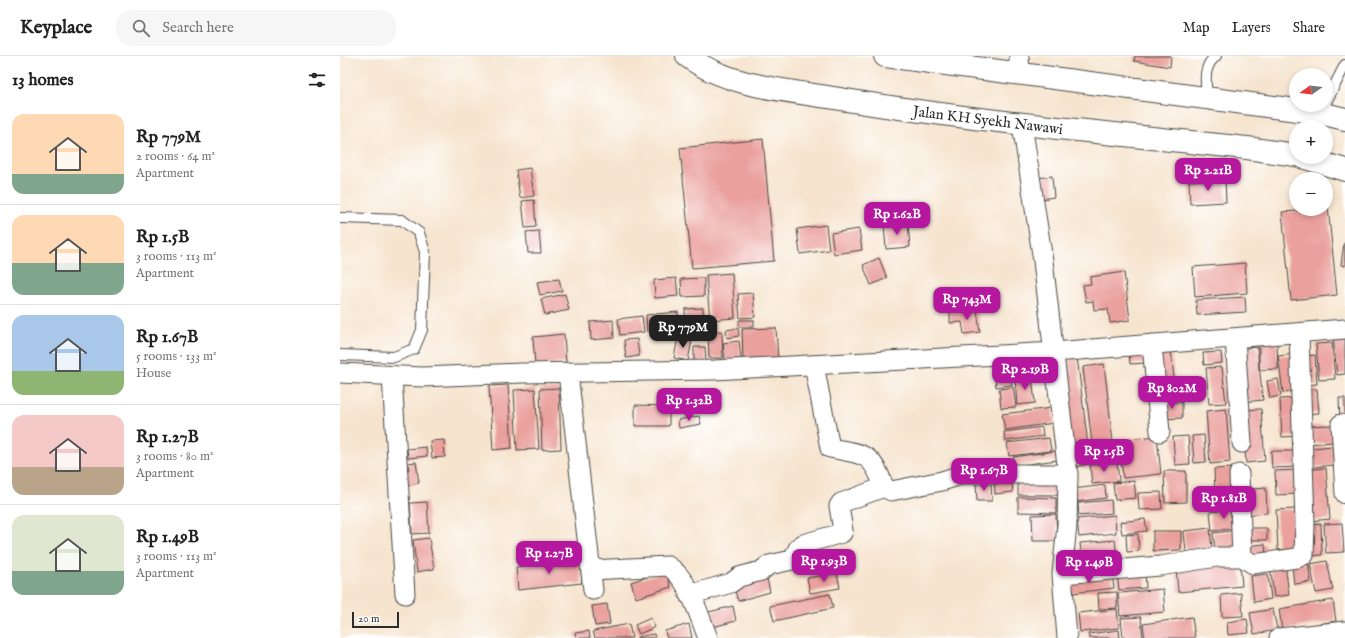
<!DOCTYPE html>
<html lang="en">
<head>
<meta charset="utf-8">
<style>
	body { margin:0; font-family:"IM FELL English",serif; background:#f6f6f6; color:#222; height:100vh; display:flex; flex-direction:column; font-size:15px; white-space:nowrap }
	* { box-sizing:border-box; margin:0 }
	p { font-size:13px; color:#767676 }
	.icon { flex:none; width:22px; height:22px; fill:none; stroke:currentColor; stroke-width:2; stroke-linecap:round; stroke-linejoin:round }
	.map { position:relative; flex:1; overflow:hidden }
	.panel { display:flex; flex-direction:column; background:#fff; width:340px }
	.panel>* { flex:none }
	.needle { width:26px; rotate:256deg }
	.fabs { position:absolute; left:949px; top:12px; display:grid; gap:8px }
	.fabs a { display:grid; place-items:center; width:44px; height:44px; border-radius:50%; background:#fff; box-shadow:0 2px 6px #0003; font-size:20px }
	.scale { position:absolute; left:12px; bottom:10px; width:47px; box-sizing:border-box; padding-left:4px; border:2px solid #2b2b2b; border-top:0; font-size:11px; line-height:14px; white-space:nowrap; color:#2b2b2b; -webkit-text-stroke:3px #fff; paint-order:stroke }
	.price { position:absolute; translate:-50% -34px; padding:0 9px; border-radius:8px; background:#b5179e; color:#fff; font-size:13px; line-height:26px; filter:drop-shadow(0 1px 2px #0008) }
	.price::after { content:''; position:absolute; left:50%; top:24px; width:12px; height:9px; margin-left:-6px; background:inherit; clip-path:polygon(0 0,100% 0,50% 100%) }
	.price.active { background:#222; color:#fff }
	ul { padding:0; list-style:none }
	li { display:flex; align-items:center; gap:12px; height:100px; padding:0 12px }
	li+li { border-top:1px solid #e0e0e0 }
	li span { display:grid; place-items:center; flex:none; width:112px; height:80px; border-radius:12px; color:#555 }
	li>.icon { margin-inline-start:auto }
	span .icon { width:48px; height:48px; fill:#fffc; stroke-width:1 }
	li b { font-size:17px }
	h2 { display:flex; justify-content:space-between; align-items:center; height:48px; padding:0 12px; font-size:17px }
	header { display:flex; align-items:center; gap:24px; box-sizing:border-box; height:56px; padding:0 20px; background:#fff; border-bottom:1px solid #e0e0e0 }
	header strong { font-size:19px }
	nav { display:flex; gap:22px; margin-inline-start:auto; font-size:14px }
	.search { width:280px; height:36px; background:#f6f6f6; display:flex; align-items:center; gap:10px; box-sizing:border-box; padding:0 14px; border-radius:16px; color:#767676; font-size:15px }
	main { display:flex; flex:1; min-height:0 }
	.map>svg:first-child { display:block }
	.building { fill:#eaa09d }
	.lines { fill:none; stroke-linecap:round; stroke-linejoin:round }
	.service-casing { stroke:#494743; stroke-width:12 }
	.minor-casing { stroke:#494743; stroke-width:21 }
	.secondary-casing { stroke:#494743; stroke-width:24 }
	.service { stroke:#fff; stroke-width:10 }
	.minor { stroke:#fff; stroke-width:19 }
	.secondary { stroke:#fff; stroke-width:22 }
	.labels { text-anchor:middle; stroke-width:3; stroke-linejoin:round; paint-order:stroke }
	.street-label { font-size:15px; fill:#2b2b2b; stroke:#fff }
</style>
</head>
<body>
<header>
<strong>Keyplace</strong>
<div class="search"><svg class="icon" aria-label="search" viewBox="0 0 24 24"><circle cx="10" cy="10" r="6"/><path d="M15 15l6 6"/></svg>Search here</div>
<nav><a>Map</a><a>Layers</a><a>Share</a></nav>
</header>
<main>
<section class="panel">
<h2>13 homes<svg class="icon" aria-label="filters" viewBox="0 0 24 24"><path d="M4 7h16M4 17h16"/><circle cx="9" cy="7" r="2"/><circle cx="15" cy="17" r="2"/></svg></h2>
<ul>
<li><span style="background:linear-gradient(#ffd9b3 75%,#7fa58c 0)"><svg class="icon" aria-label="home" viewBox="0 0 24 24"><path d="M3 11l9-7 9 7M6 9v11h12V9"/></svg></span><div><b>Rp 779M</b><p>2 rooms · 64 m²</p><p>Apartment</p></div></li>
<li><span style="background:linear-gradient(#ffd9b3 60%,#7fa58c 0)"><svg class="icon" aria-label="home" viewBox="0 0 24 24"><path d="M3 11l9-7 9 7M6 9v11h12V9"/></svg></span><div><b>Rp 1.5B</b><p>3 rooms · 113 m²</p><p>Apartment</p></div></li>
<li><span style="background:linear-gradient(#a9c7e8 70%,#8fb573 0)"><svg class="icon" aria-label="home" viewBox="0 0 24 24"><path d="M3 11l9-7 9 7M6 9v11h12V9"/></svg></span><div><b>Rp 1.67B</b><p>5 rooms · 133 m²</p><p>House</p></div></li>
<li><span style="background:linear-gradient(#f6c9c9 65%,#b9a48a 0)"><svg class="icon" aria-label="home" viewBox="0 0 24 24"><path d="M3 11l9-7 9 7M6 9v11h12V9"/></svg></span><div><b>Rp 1.27B</b><p>3 rooms · 80 m²</p><p>Apartment</p></div></li>
<li><span style="background:linear-gradient(#dfe7d0 70%,#7fa58c 0)"><svg class="icon" aria-label="home" viewBox="0 0 24 24"><path d="M3 11l9-7 9 7M6 9v11h12V9"/></svg></span><div><b>Rp 1.49B</b><p>3 rooms · 113 m²</p><p>Apartment</p></div></li>
</ul>
</section>
<div class="map">
<svg width="1005" height="582" viewBox="0 0 1005 582">
	<rect width="100%" height="100%" fill="#fff"/>
	<filter id="ink" filterUnits="userSpaceOnUse"><feTurbulence type="fractalNoise" baseFrequency=".025" numOctaves="2"/><feDisplacementMap in="SourceGraphic" scale="8" xChannelSelector="R" yChannelSelector="G"/><feConvolveMatrix kernelMatrix="1 2 1 2 8 2 1 2 1" color-interpolation-filters="sRGB"/></filter>
	<filter id="wash" filterUnits="userSpaceOnUse"><feTurbulence type="fractalNoise" baseFrequency=".012" numOctaves="4" result="noise"/><feDisplacementMap in="SourceGraphic" scale="16" xChannelSelector="R" yChannelSelector="G"/><feGaussianBlur stdDeviation="0.9" result="paint"/><feColorMatrix in="noise" values="0 0 0 0 0 0 0 0 0 0 0 0 0 0 0 0 0 1.4 0 .05"/><feComposite in="paint" operator="in"/></filter>
	<g filter="url(#wash)">
		<rect width="100%" height="100%" fill="#f6e4ce"/>
		<g id="blocks">
			<path class="building" d="M795 0H831L830 11 794 5Z
				M423 83 434 205 352 212 340 92Z
				M190 112 194 140 180 142 176 114Z
				M712 120 714 141 701 143 698 122Z
				M885 123 886 146 850 148 849 125Z
				M194 144 196 171 185 172 182 145Z
				M986 151H988L997 239 951 244 942 156 986 153Z
				M568 166 570 191 546 193 544 168Z
				M486 169 489 194 460 198 457 173Z
				M519 173 522 194 494 198 491 177Z
				M199 175 201 197H188L186 176Z
				M1004 187H1005V210L1001 209Z
				M539 202 547 222 531 229 523 209Z
				M905 207 907 237 855 241 853 211Z
				M784 216 790 264 770 267 768 253 754 254 753 245 746 246 743 229 751 228 750 221Z
				M392 217 395 262 370 264 366 219Z
				M336 222 338 240 315 242 314 224Z
				M364 222V240L342 241 341 223Z
				M219 223 222 235 200 239 197 226Z
				M413 237 415 261 400 262 398 238Z
				M225 238 229 254 205 259 201 243Z
				M905 241 906 256 857 259 856 244Z
				M363 252 364 278H346L345 253Z
				M637 254 640 276 624 278 622 266 610 267V256Z
				M338 256 339 272 307 275 306 259Z
				M302 260 304 276 280 279 278 263Z
				M273 264 274 282 251 284 250 266Z
				M399 264H414V271H399Z
				M398 272 399 280 387 282 386 274Z
				M436 272 438 304 403 306 402 273Z
				M382 275 383 302H369L368 276Z
				M224 278 226 307 195 309 193 281Z
				M1005 280V318L997 319 993 281Z
				M338 281 352 284 348 305 334 302Z
				M297 283 299 300 286 302 284 284Z
				M399 285 401 303 385 304 383 287Z
				M919 285H937L938 313 919 314Z
				M992 287 995 323 979 324 976 288Z
				M354 291H365L366 309H354Z
				M917 291 923 344 902 346 896 293Z
				M789 294H805L806 307 790 308Z
				M831 294 836 341 820 343 815 296Z
				M881 296 882 307 864 309 863 297Z
				M954 298 959 335 943 337 938 300Z
				M975 299 977 328 963 329 961 300Z
				M707 301 709 313 656 319 654 307Z
				M737 301 748 389 729 392 718 304Z
				M764 308 773 386 752 388 743 311Z
				M882 311 886 347 869 348 866 312Z
				M671 319 672 329 656 331 655 321Z
				M692 321 695 347 677 349 675 323Z
				M938 323 941 340 930 342 927 325Z
				M168 329 172 392 153 394 149 330Z
				M673 331 676 351 661 352 659 333Z
				M219 332 221 393 202 394 200 333Z
				M195 333 199 393 177 394 174 334Z
				M977 333 979 357 964 358 962 334Z
				M958 342 960 380 942 381 940 343Z
				M999 342H1005V366H1000Z
				M822 346H842V362L822 363Z
				M295 349 329 350V370H295Z
				M712 352 714 367 665 374 662 358Z
				M886 353 890 406 870 408 866 355Z
				M921 353 925 405 906 407 902 354Z
				M359 360 361 368 339 372 338 364Z
				M993 369 994 386 966 388 965 370Z
				M702 371 703 380 665 385 664 376Z
				M864 379 866 406 854 407 852 380Z
				M817 380 821 418 783 422 779 384Z
				M848 380 850 408 835 409 833 381Z
				M709 382 711 395 669 400 667 387Z
				M104 384 105 401 92 402 90 385Z
				M776 388 778 404 756 407 754 391Z
				M992 390 994 409 966 412 964 393Z
				M86 391 87 400 68 402 67 393Z
				M751 392 753 407 731 412 728 396Z
				M716 395 717 404 674 410 673 401Z
				M931 395H959L960 411 932 412Z
				M76 406 79 427 66 430 63 415 69 414 68 407Z
				M777 406 779 425 752 428 750 409Z
				M895 412 897 435 875 437 874 413Z
				M986 412 990 463 970 465 966 414Z
				M956 414 957 438 936 439 935 415Z
				M824 415H846V446L825 447Z
				M671 418 673 436 655 438 654 420Z
				M678 420 720 421V439H678Z
				M794 425 796 442 775 444 773 427Z
				M636 426H651L652 445H637Z
				M765 429 766 442 735 446 733 433Z
				M926 432 927 457 905 459 904 434Z
				M821 436 822 453 799 454 798 437Z
				M894 437 895 451 870 454 868 440Z
				M678 441 716 442V457L678 456Z
				M771 444 772 457 739 460 738 447Z
				M87 446 89 477 72 478 70 447Z
				M895 453 897 472 872 475 870 456Z
				M956 453 957 493 938 494 936 454Z
				M716 458 717 485H693L692 459Z
				M775 459 776 477 739 481 737 463Z
				M805 463 807 475 782 478 780 466Z
				M1002 467 1004 496 986 497 984 468Z
				M981 468 982 499 967 500 966 469Z
				M870 472 872 493 846 496 844 475Z
				M907 472H927V484H907Z
				M897 474 899 493 875 496 873 477Z
				M813 475H841V494L813 495Z
				M798 478 799 495 787 496 786 479Z
				M89 482 94 513 77 516 73 484Z
				M775 484 777 502 742 506 740 487Z
				M925 488 926 501 907 502 905 490Z
				M240 503 242 527 178 534 176 511Z
				M987 505 993 534 976 537 970 508Z
				M900 507 902 530 838 536 836 512Z
				M968 507 971 526 954 528 952 509Z
				M945 508 949 539 934 541 930 510Z
				M326 515 331 531 296 542 291 526Z
				M805 516 806 532 779 534 777 518Z
				M497 517 500 532 470 537 467 522Z
				M426 518 430 536 398 545 393 528Z
				M772 518 774 532 725 538 724 524Z
				M928 518 931 543 914 546 911 520Z
				M823 533 825 556 780 560 778 537Z
				M777 536V552L759 553 758 537Z
				M901 537 903 560 882 561 881 539Z
				M490 538 493 552 434 565 430 550Z
				M993 544 996 565 942 574 939 553Z
				M267 548 270 568 255 570 252 550Z
				M393 550 396 565 368 572 365 557Z
				M777 553 779 572 740 576 738 557Z
				M933 553 937 574 914 578 910 557Z
				M801 561 803 582H783L781 562Z
				M852 561 855 582H805L803 568Z
				M311 562 315 571 299 578 295 569Z
				M907 563 909 577 888 579 887 566Z
				M289 568 292 582H255L253 575Z
				M349 568 352 582H327L325 575Z
				M779 574 780 582H749L748 578Z
				M249 575 250 582H236L235 577Z
				M314 578 315 582H297V581Z"/>
		</g>
	</g>
	<g filter="url(#ink)">
		<use href="#blocks" fill-opacity="0" stroke="#494743" stroke-width="1"/>
		<g class="lines">
			<defs>
				<path id="service" d="M867 42C866 26 862 11 876 0
					M986 46 1005 9
					M0 162 62 164 79 177 85 196 82 274 74 293 54 301 0 299"/>
				<path id="minor" d="M679 0 680 17
					M682 68 703 205 728 418 727 469 722 518 727 582
					M895 282 902 387
					M812 288 820 376
					M474 309 490 392C523 398 532 396 544 431L551 435 602 425 624 418H728
					M0 317 82 321 182 317 374 314 714 296 1005 273
					M228 317 253 534
					M52 320 65 538
					M1001 368 1005 438
					M899 418 902 501
					M251 514 328 510C349 522 359 560 368 582
					M722 518 820 510 877 501H902L913 508 957 502 964 499 965 467 959 277
					M349 539 391 527 399 521 421 515 429 509 452 504 459 491 463 488 502 477 503 475 499 450 501 447 544 431
					M939 582 1005 575"/>
				<path id="secondary" d="M347 0C388 31 446 34 494 42 631 65 769 77 907 92L956 99
					M545 0 980 57 1005 63
					M962 101 1005 114"/>
			</defs>
			<use href="#service" class="service-casing"/>
			<use href="#minor" class="minor-casing"/>
			<use href="#secondary" class="secondary-casing"/>
			<use href="#service" class="service"/>
			<use href="#minor" class="minor"/>
			<use href="#secondary" class="secondary"/>
		</g>
	</g>
	<g class="labels">
		<g class="street-label">
			<text transform="translate(648 64) rotate(7)" y="5">Jalan KH Syekh Nawawi</text>
		</g>
	</g>
</svg>
<div class="fabs">
<a><svg class="needle" viewBox="-14 -14 28 28"><path d="M0-13l5 13h-10z" fill="#e53935"/><path d="M0 13l5-13h-10z" fill="#767676"/></svg></a>
<a>+</a>
<a>−</a>
</div>
<div class="scale">20 m</div>
<b class="price" style="left:868px;top:136px">Rp 2.21B</b>
<b class="price" style="left:557px;top:180px">Rp 1.62B</b>
<b class="price" style="left:627px;top:265px">Rp 743M</b>
<b class="price active" style="left:343px;top:293px">Rp 779M</b>
<b class="price" style="left:685px;top:335px">Rp 2.19B</b>
<b class="price" style="left:832px;top:354px">Rp 802M</b>
<b class="price" style="left:349px;top:366px">Rp 1.32B</b>
<b class="price" style="left:764px;top:417px">Rp 1.5B</b>
<b class="price" style="left:644px;top:436px">Rp 1.67B</b>
<b class="price" style="left:884px;top:464px">Rp 1.81B</b>
<b class="price" style="left:209px;top:519px">Rp 1.27B</b>
<b class="price" style="left:484px;top:527px">Rp 1.93B</b>
<b class="price" style="left:749px;top:528px">Rp 1.49B</b>
</div>
</main>
</body>
</html>
